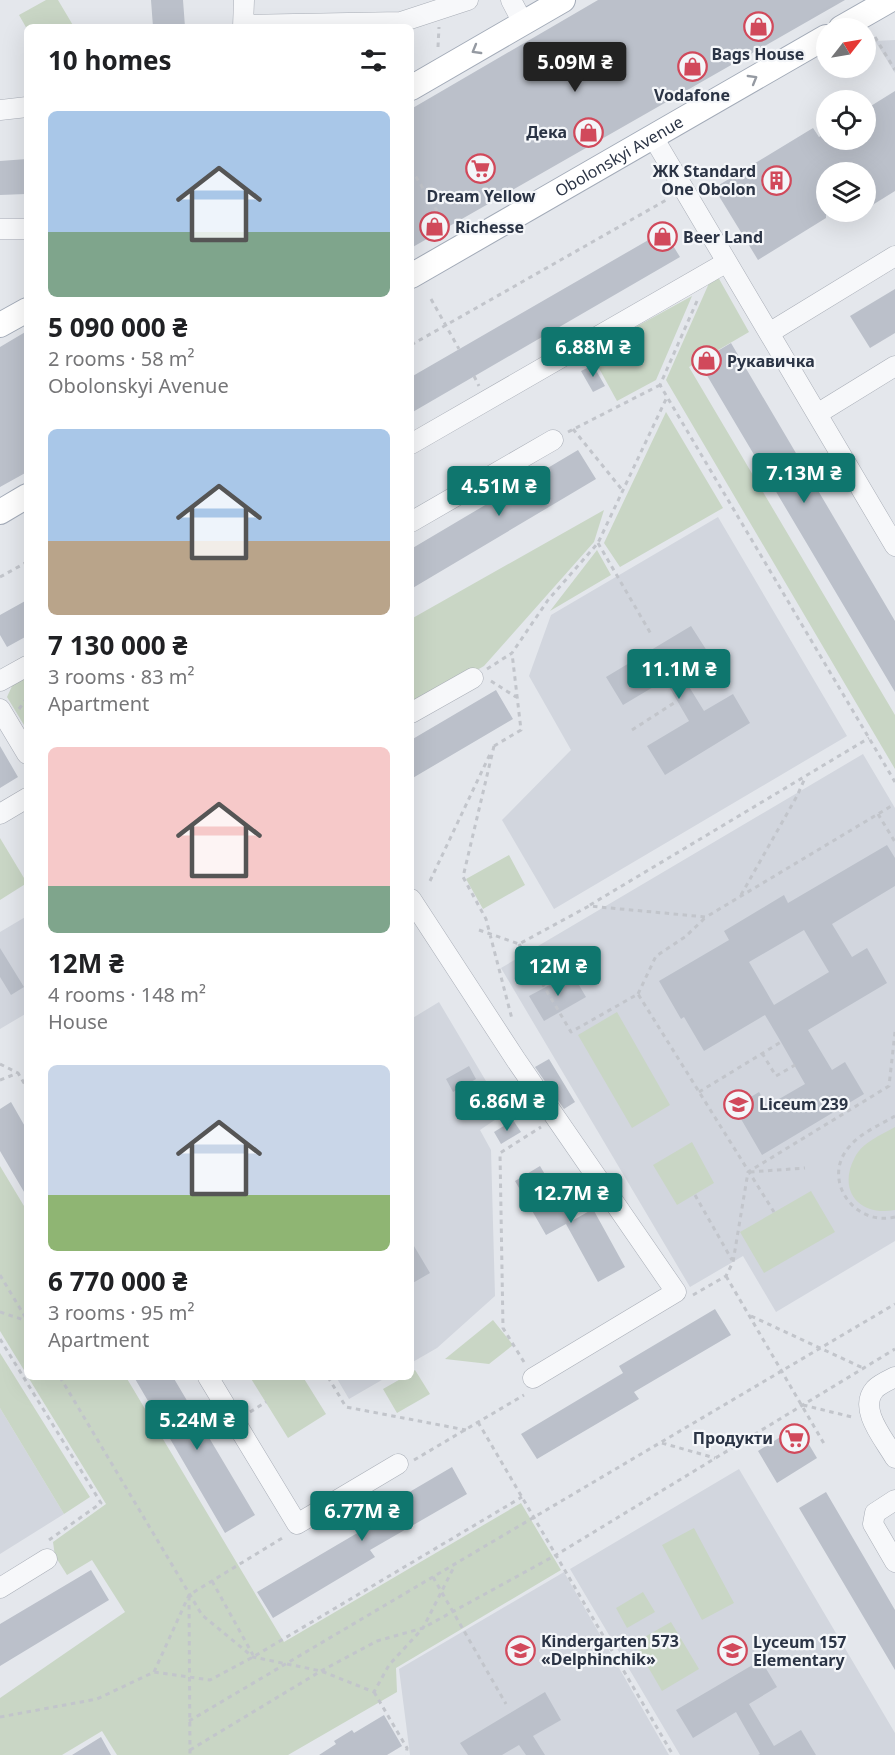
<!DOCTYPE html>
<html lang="en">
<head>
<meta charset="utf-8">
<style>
	body { margin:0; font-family:"Noto Sans",sans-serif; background:#f2f2f2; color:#202124; height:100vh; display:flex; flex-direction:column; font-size:22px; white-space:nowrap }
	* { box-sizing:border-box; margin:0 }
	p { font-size:20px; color:#757577 }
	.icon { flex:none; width:33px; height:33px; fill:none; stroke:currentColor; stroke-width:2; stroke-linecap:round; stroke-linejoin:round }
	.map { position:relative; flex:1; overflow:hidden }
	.sheet { position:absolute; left:24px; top:24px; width:390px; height:1356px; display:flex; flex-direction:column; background:#fff; border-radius:9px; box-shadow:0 6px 24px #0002 }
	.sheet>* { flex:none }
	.needle { width:39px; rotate:59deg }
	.tools { position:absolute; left:816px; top:18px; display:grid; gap:12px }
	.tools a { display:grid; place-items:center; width:60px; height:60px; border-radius:50%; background:#fff; box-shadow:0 6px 24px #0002; font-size:30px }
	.price { position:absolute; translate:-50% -51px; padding:0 14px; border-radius:6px; background:#0f766e; color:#fff; font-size:20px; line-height:39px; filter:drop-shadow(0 2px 3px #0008) }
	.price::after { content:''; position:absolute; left:50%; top:36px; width:18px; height:14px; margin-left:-9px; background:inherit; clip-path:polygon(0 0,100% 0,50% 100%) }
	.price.selected { background:#222; color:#fff }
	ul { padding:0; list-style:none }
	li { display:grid; align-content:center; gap:12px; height:318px; padding:0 24px }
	li span { display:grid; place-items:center; height:186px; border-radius:9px; color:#555 }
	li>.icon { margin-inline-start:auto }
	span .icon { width:108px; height:108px; fill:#fffc; stroke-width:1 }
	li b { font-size:26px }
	h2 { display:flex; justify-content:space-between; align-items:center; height:72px; padding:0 24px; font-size:26px }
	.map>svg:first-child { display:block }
	.built { fill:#d2d6de }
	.green { fill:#c9d6c5 }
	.building { fill:#bbc0ca; fill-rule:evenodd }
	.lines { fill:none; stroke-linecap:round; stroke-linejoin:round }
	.minor-casing { stroke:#a9aeb7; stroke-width:21 }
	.major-casing { stroke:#a3abb8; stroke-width:26 }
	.path { stroke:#c2c5cb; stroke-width:3; stroke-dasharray:4.5 4.5; stroke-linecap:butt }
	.minor { stroke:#f7f8fa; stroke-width:20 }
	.major { stroke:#fff; stroke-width:24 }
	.oneway { stroke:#959aa2 }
	.labels { text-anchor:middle; stroke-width:4.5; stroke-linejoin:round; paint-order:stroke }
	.poi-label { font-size:16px; font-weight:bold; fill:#2b3445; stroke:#f4f6f9; text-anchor:start }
	.street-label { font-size:16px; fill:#2b3445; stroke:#f4f6f9 }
</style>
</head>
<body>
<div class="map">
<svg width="895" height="1755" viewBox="0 0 895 1755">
	<rect width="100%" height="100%" fill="#e4e7ec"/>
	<path class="built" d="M895 40V73L875 41Z
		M718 517 847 736 554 909 502 820 571 750 529 676 551 615Z
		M863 754 895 808V1241L776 1312 743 1256 690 1287 501 968Z
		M27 916V1013L0 1029V932Z
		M439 1002 505 1113 480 1130 491 1150 495 1296 437 1348 411 1363V1019Z
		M336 1377H387L349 1399Z
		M0 1408 64 1514 0 1554Z
		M739 1469 895 1733V1755H680L570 1569Z
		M564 1572 669 1755H410L399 1669Z"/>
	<path class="green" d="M46 0H58L74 27H27V29L19 15Z
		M718 277 749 332 689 367 895 715V769L666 380 710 281Z
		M692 296 656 380 617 401 590 352Z
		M666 412 723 508 620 567 604 543Z
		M604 510 594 542 484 666 415 706 411 699V619Z
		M597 550 611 575 550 611Z
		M27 676V730L7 697 13 684Z
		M0 838 27 883 0 900Z
		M509 855 525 885 483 909 466 879Z
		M617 1012 670 1105 632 1128 578 1035Z
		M895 1127V1210C859 1217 837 1190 855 1157 863 1142 881 1135 895 1127Z
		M692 1142 714 1183 677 1205 653 1165Z
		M0 1166 27 1211V1375L0 1331Z
		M811 1191 835 1232 764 1273 740 1232Z
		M493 1320 513 1345 489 1364 445 1359Z
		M0 1353 90 1497 64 1514 0 1408Z
		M415 1370 430 1394 397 1413 383 1389 404 1377H411V1373Z
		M28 1377H126L284 1642 521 1503 561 1570 396 1668 397 1692 288 1755H117L102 1731 62 1755H0V1698L125 1612 92 1560 67 1575 55 1556 53 1542 106 1504Z
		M250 1377H303L326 1414 288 1438Z
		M694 1528 734 1603 702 1620 662 1545Z
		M643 1592 655 1612 627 1628 616 1608Z
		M671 1622 699 1669 662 1691 634 1643Z"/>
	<path class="building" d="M151 0H183L185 27H153Z
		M598 0H845L411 248V109Z
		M895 91V191L866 209V172H826V218L758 260 714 188 813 128 819 137 826 133V140H866V109Z
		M27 159V175L24 176 26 194 0 195V161Z
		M664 231 680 257 411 413V377Z
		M895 289V333L870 348 850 316Z
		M27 331V472L0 487V347Z
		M731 343 895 621V692L699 362Z
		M593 365 605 386 593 392 581 371Z
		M578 450 596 479 411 589V549Z
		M27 600V636L7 647 0 635V615Z
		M691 626 709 654 680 672 704 711 733 694 750 723 665 775 647 746 689 721 665 680 623 705 606 677Z
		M496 690 513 719 411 779V740Z
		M0 746 18 777 0 788Z
		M887 845 895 858V886L832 924 852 957 867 948 887 983 808 1030 832 1070 845 1062 864 1094 762 1155 734 1107 759 1092 767 1106 805 1084 781 1042 765 1015 704 1051 684 1017 681 1019 659 981 729 940 724 931 784 895 788 903ZM804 930 829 972 774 1005 749 962Z
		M0 948 24 987 11 995 0 977Z
		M572 973 586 997 544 1021 529 996Z
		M549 1059 575 1102 564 1109 535 1067Z
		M469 1066 476 1079 453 1092 446 1079Z
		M11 1102 27 1130V1197L0 1151V1109Z
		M513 1120 521 1132 501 1144 494 1132Z
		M540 1166 572 1220 568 1223 593 1209 625 1267 598 1282 566 1224 546 1235 515 1181Z
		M411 1241 430 1273 411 1284Z
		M715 1309 731 1335 634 1392 639 1399 537 1459 521 1434 623 1373 619 1366Z
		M134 1377H173L255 1515 225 1533Z
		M798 1426 817 1458 777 1483 758 1451Z
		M452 1467 467 1494 370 1550 375 1557 273 1618 257 1592 359 1532 355 1524Z
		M826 1492 895 1610V1670L799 1508Z
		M91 1570 109 1600 0 1666V1624Z
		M761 1660 777 1687 749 1704 774 1746 801 1730 816 1755H758L760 1754 736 1712 693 1738 676 1710Z
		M545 1692 561 1720 533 1736 545 1755H526L519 1745 502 1755H468L460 1743Z
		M384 1715 402 1746 387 1755H319L336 1744 334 1741 352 1730 354 1733Z
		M101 1737 111 1755H72Z"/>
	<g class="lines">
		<defs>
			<path id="minor" d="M511 0 523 23
				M243 25 401 22 468 0
				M243 27 244 0
				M0 110 27 107
				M653 137 895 546
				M0 229H27
				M769 333 895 256
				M817 414 895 366
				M411 444 727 262
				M411 522 553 440
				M0 681 27 666
				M0 709 27 754
				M411 713 473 678
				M0 814 27 798
				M411 899 516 1060 676 1292 533 1378
				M208 1377 297 1524 398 1464
				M895 1377C889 1380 880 1384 875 1389 857 1409 885 1440 895 1458
				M895 1500 875 1513 873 1524 895 1562
				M0 1588 47 1559"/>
			<g id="major">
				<path d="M841 28 890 0"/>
				<path d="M411 88 563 0"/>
				<path id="s1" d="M411 276 826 37"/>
				<path d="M0 325 27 310"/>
				<path d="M0 512 27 496"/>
			</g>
		</defs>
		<use href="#minor" class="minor-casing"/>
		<use href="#major" class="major-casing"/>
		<path class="path" d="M875 37 895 70
			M438 47 439 27
			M411 169 449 230
			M431 299 459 349
			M697 301 660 385 895 782
			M411 345 668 199
			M474 376 479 386
			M573 429 623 491
			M568 432 660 385
			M598 543 651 634
			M0 577 27 562
			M487 669 512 653 548 600 598 543 667 397
			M491 681 516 697
			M19 709 27 698
			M632 730 677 701
			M494 746 463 877 486 919 512 1019
			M494 746 521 730 512 653
			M878 814 895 842
			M430 881 491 752
			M741 895 797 796 805 778
			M590 905 869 738
			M479 930 519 944 589 906 706 917 893 805
			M519 944 571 1032 638 994 774 1212
			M638 994 656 956 685 937 706 917
			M762 1053 776 1076 795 1065
			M0 1064 18 1073
			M0 1080 18 1073 27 1088
			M699 1092 781 1042
			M895 1116C880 1125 860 1133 849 1147 821 1179 854 1227 895 1217
			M750 1172 805 1168
			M695 1195 732 1260
			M0 1275 27 1320
			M726 1276 826 1447
			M693 1295 726 1276 733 1262 748 1172 889 1086 895 1032
			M0 1312 27 1321
			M751 1316 863 1368
			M0 1339 101 1503 49 1540
			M524 1362 503 1328 500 1153 541 1127
			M60 1377 202 1615 253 1657 321 1671 374 1692 389 1665 423 1628 455 1565
			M328 1377 346 1407 466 1430
			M803 1405 852 1417
			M250 1412 266 1402
			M478 1422 673 1755
			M662 1443 715 1458
			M414 1460 524 1395
			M433 1577 506 1704
			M212 1581 253 1655
			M189 1596 190 1755
			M154 1672 189 1595 284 1537
			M374 1692 407 1748 406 1755
			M0 1717 97 1699 154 1672 210 1680 253 1657 522 1497
			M189 1721 895 1304
			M190 1750 321 1671 377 1641 423 1628 556 1555 895 1349"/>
		<use href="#minor" class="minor"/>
		<use href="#major" class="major"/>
	</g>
	<defs><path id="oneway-chevron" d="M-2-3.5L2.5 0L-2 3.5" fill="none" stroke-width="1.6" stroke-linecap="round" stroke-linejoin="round" transform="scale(1.5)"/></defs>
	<g class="oneway">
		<use href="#oneway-chevron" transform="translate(476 50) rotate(150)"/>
		<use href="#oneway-chevron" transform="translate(753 79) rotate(-30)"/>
	</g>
	<defs>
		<symbol id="shop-ring" viewBox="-11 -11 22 22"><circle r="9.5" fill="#f4f6f9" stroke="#d1495b" stroke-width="1.5"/><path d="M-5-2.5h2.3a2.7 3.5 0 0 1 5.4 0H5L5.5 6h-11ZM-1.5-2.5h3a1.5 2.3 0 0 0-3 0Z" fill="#d1495b"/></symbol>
		<symbol id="supermarket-ring" viewBox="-11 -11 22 22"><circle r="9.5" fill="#f4f6f9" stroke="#d1495b" stroke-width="1.5"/><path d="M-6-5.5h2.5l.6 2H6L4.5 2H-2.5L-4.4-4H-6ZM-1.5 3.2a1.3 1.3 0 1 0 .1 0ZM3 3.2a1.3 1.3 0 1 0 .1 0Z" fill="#d1495b"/></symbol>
		<symbol id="building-ring" viewBox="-11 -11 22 22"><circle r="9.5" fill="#f4f6f9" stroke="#d1495b" stroke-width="1.5"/><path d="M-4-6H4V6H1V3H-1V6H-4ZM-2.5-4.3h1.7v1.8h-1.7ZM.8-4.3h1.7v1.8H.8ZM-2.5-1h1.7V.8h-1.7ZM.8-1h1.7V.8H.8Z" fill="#d1495b"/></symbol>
		<symbol id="school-ring" viewBox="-11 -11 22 22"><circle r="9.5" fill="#f4f6f9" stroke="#d1495b" stroke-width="1.5"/><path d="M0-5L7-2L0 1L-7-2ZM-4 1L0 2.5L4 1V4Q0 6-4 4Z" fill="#d1495b"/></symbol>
	</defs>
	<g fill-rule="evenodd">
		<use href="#shop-ring" x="742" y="10" width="33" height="33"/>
		<use href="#shop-ring" x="676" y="50" width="33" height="33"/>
		<use href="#shop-ring" x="572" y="116" width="33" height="33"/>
		<use href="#supermarket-ring" x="464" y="152" width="33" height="33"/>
		<use href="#building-ring" x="760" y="164" width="33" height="33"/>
		<use href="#shop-ring" x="418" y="210" width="33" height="33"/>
		<use href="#shop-ring" x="646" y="220" width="33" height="33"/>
		<use href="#shop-ring" x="690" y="344" width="33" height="33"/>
		<use href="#school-ring" x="722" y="1088" width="33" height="33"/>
		<use href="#supermarket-ring" x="778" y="1422" width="33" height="33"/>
		<use href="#school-ring" x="504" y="1634" width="33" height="33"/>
		<use href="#school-ring" x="716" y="1634" width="33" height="33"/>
	</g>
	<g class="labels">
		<g class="poi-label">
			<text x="758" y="60" text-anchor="middle">Bags House</text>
			<text x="692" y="101" text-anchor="middle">Vodafone</text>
			<text x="567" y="138" text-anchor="end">Дека</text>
			<text x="756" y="177" text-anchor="end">ЖК Standard<tspan x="756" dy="18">One Obolon</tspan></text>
			<text x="481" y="202" text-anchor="middle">Dream Yellow</text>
			<text x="455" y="233">Richesse</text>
			<text x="683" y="243">Beer Land</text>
			<text x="727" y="367">Рукавичка</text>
			<text x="759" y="1110">Liceum 239</text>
			<text x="773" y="1444" text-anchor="end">Продукти</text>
			<text x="541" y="1647">Kindergarten 573<tspan x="541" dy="18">«Delphinchik»</tspan></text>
			<text x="753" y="1648">Lyceum 157<tspan x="753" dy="18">Elementary</tspan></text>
		</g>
		<g class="street-label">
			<text dy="6" stroke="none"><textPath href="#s1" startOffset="240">Obolonskyi Avenue</textPath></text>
		</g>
	</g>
</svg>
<div class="tools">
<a><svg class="needle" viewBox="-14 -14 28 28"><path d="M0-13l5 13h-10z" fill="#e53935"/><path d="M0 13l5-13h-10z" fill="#757577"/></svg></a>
<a><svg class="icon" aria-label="locate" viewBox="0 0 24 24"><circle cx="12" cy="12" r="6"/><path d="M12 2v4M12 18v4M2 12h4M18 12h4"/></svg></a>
<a><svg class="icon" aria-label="layers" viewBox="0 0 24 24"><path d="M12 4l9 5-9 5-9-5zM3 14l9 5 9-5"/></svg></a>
</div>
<b class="price selected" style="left:575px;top:93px">5.09M ₴</b>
<b class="price" style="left:593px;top:378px">6.88M ₴</b>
<b class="price" style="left:804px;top:504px">7.13M ₴</b>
<b class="price" style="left:499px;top:517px">4.51M ₴</b>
<b class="price" style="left:679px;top:700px">11.1M ₴</b>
<b class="price" style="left:558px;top:997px">12M ₴</b>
<b class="price" style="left:507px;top:1132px">6.86M ₴</b>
<b class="price" style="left:571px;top:1224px">12.7M ₴</b>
<b class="price" style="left:197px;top:1451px">5.24M ₴</b>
<b class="price" style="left:362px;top:1542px">6.77M ₴</b>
<section class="sheet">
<h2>10 homes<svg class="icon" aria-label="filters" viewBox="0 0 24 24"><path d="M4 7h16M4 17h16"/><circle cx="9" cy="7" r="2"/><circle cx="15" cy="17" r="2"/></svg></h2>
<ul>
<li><span style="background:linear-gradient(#a9c7e8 65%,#7fa58c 0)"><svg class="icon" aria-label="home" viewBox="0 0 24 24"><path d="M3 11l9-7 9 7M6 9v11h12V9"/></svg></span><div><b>5 090 000 ₴</b><p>2 rooms · 58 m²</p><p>Obolonskyi Avenue</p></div></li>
<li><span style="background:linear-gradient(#a9c7e8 60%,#b9a48a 0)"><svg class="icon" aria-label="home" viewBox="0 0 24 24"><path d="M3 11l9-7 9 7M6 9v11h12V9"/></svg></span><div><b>7 130 000 ₴</b><p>3 rooms · 83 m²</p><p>Apartment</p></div></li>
<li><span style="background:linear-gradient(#f6c9c9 75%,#7fa58c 0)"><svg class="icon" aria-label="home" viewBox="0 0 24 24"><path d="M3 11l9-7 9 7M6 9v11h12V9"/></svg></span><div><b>12M ₴</b><p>4 rooms · 148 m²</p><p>House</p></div></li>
<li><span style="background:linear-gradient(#c9d6e8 70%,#8fb573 0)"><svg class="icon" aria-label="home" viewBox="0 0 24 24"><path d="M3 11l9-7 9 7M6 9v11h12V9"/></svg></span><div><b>6 770 000 ₴</b><p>3 rooms · 95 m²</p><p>Apartment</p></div></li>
</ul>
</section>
</div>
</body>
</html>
